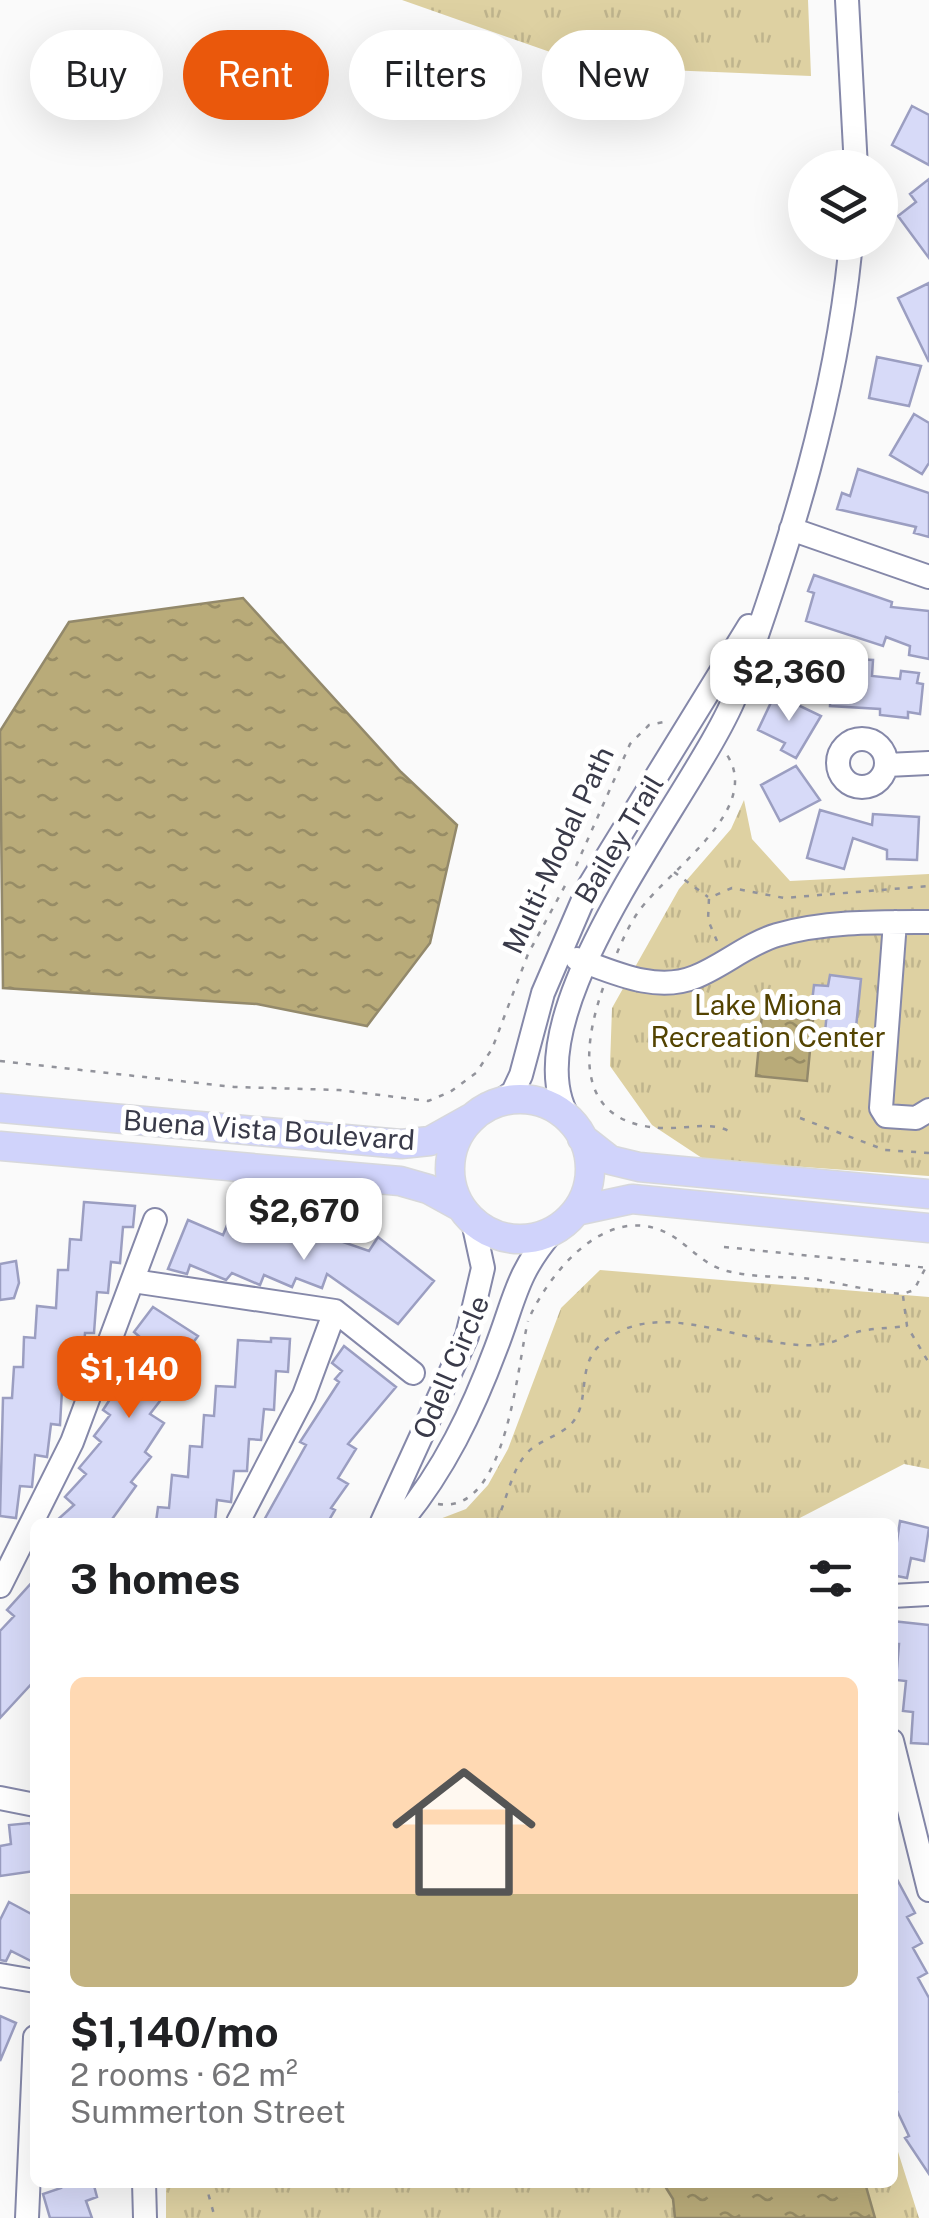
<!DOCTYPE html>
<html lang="en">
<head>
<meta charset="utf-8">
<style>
	body { margin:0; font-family:"Public Sans",sans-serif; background:#f6f6f6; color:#202124; height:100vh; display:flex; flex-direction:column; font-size:38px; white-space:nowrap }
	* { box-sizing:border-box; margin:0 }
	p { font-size:32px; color:#757577 }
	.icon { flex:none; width:55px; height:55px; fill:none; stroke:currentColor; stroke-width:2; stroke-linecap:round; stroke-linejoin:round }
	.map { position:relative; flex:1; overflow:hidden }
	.details { position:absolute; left:30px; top:1518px; width:868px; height:670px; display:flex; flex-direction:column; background:#fff; border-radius:15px; box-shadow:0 10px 40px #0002 }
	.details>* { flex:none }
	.guide { position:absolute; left:30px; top:30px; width:870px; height:90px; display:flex; gap:20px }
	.buttons { position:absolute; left:788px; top:150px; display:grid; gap:20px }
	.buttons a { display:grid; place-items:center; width:110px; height:110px; border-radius:50%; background:#fff; box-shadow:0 10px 40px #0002; font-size:50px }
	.price { position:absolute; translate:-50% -85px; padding:0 22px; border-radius:20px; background:#fff; color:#222; font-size:32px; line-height:65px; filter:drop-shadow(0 2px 5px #0008) }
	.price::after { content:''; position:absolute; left:50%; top:60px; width:30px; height:22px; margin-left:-15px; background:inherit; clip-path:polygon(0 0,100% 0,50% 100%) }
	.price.current { background:#ea580c; color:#fff }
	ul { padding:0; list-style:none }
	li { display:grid; align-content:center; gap:20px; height:530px; padding:0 40px }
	li span { display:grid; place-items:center; height:310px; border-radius:15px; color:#555 }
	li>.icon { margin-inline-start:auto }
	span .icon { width:180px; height:180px; fill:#fffc; stroke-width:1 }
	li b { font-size:42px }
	h2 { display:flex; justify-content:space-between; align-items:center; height:120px; padding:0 40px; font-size:42px }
	.tag { padding:0 35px; border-radius:45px; background:#fff; box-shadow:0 10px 40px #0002; font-size:35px; line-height:90px }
	.tag.current { background:#ea580c; color:#fff }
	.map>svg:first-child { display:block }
	.grass { fill:url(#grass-tufts) }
	.water { fill:url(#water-ripples); stroke:#93896b; stroke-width:2.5 }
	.building { fill:#d7daf8; stroke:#9b9ec1; stroke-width:2.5 }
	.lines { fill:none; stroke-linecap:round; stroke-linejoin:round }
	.minor-casing { stroke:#8588a9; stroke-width:26 }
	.major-casing { stroke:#d7d8db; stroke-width:31 }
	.path { stroke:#92939b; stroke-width:2.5; stroke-dasharray:5 8; stroke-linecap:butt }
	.minor { stroke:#fff; stroke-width:22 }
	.major { stroke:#d0d3fb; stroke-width:28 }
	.labels { text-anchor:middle; stroke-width:10; stroke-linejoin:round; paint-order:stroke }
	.street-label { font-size:28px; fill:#393a49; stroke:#fff }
	.park-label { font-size:28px; fill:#534301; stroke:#fff }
</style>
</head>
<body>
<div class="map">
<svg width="929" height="2218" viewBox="0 0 929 2218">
	<defs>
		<pattern id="grass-tufts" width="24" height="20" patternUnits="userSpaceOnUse" patternTransform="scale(2.5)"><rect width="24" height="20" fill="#ded1a2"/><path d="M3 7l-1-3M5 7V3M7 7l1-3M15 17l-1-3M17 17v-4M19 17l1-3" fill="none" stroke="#bfb48d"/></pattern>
		<pattern id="water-ripples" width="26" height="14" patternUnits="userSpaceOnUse" patternTransform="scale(2.5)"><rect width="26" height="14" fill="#b9ab79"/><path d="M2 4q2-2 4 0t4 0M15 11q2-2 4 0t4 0" fill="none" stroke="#978c65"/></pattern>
	</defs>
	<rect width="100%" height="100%" fill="#fafafa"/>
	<path class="grass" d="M402 0H808L811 76 593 67Z
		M744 800 752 839 790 881 929 874V1176L705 1160 652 1125 610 1066 612 1008 679 889 731 829Z
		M600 1270 929 1297V1469L904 1464 792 1522H432L466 1509 488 1485 508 1449 561 1308Z
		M893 2136 919 2218H166V2183L892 2182Z"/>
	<path class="water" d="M243 598 401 772 457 825 430 943 367 1026 257 1004 3 988 0 731 69 622Z
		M762 1014 813 1020 807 1081 756 1076Z
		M663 2183H865L875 2218H675L673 2199Z"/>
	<path class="building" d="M912 106 929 115V165L892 145Z
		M929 179V258L898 216 916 202 910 194Z
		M929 283V362L898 298Z
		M877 357 921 366 909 406 869 398Z
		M914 414 929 423V463L922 474 890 455Z
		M858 469 929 493V537L914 533 916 527 837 509 842 493 850 496Z
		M814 575 892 602 891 607 929 611V659L909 655 910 646 886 637 883 646 806 621 814 593 808 591Z
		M832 658 873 660 872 676 900 679 901 671 919 673 917 683 923 684 920 714 908 712V718L880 715V709L830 706Z
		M775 694 821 716 796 758 781 750 785 743 758 730Z
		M796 766 820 800 780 821 761 785Z
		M820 810 872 825 873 814 919 817 917 860 887 859V850L853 838 844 869 807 858Z
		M830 975 861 979 855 1037 825 1033 827 1011 811 1010 814 985 828 986Z
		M84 1202 135 1206 133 1227H123L120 1263 111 1262 108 1293 97 1292 94 1333H85L83 1364 73 1363 72 1391 62 1390 60 1425 51 1424 47 1457 35 1455 32 1487 20 1486 16 1518 0 1516 3 1398H12L14 1367H23L24 1337 35 1338 37 1306 56 1308 58 1270H68L70 1239 81 1240Z
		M230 1218 259 1230 263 1221 291 1233 294 1225 369 1251 378 1237 434 1281 398 1324 327 1274 322 1288 296 1278 292 1287 264 1275 260 1285 232 1273 226 1280 190 1265 187 1274 168 1269 188 1220 223 1235Z
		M16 1261 19 1283 14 1298 0 1300V1264Z
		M153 1307 198 1336 166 1379 173 1384 150 1414 164 1423 145 1452 151 1457 131 1482 136 1486 110 1522H55L74 1505 65 1497 86 1474 79 1468 101 1442 94 1436 110 1415 103 1410 127 1373 119 1367 141 1338 134 1332Z
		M271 1338 290 1339 288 1372 276 1371 274 1410 264 1409 261 1440 249 1439 247 1471H234L231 1502 217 1500 215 1522H156L158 1507 169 1508 172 1475 188 1477 190 1446 202 1447 204 1415 214 1416 216 1386 235 1387 238 1340 271 1342Z
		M344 1346 396 1387 348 1444 356 1449 338 1478 348 1484 331 1508 335 1510 328 1522H263L306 1445 300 1442 339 1382 335 1379 342 1371 332 1363Z
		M900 1521 929 1528 924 1561 911 1558 907 1578 892 1575Z
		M35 1579V1680L0 1718V1631L14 1616 7 1610Z
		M892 1621 929 1625V1744L911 1743 913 1712 903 1711 906 1681 896 1680 899 1644H892Z
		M30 1823 35 1834V1871L0 1876V1846L11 1844 9 1825Z
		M892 1870 915 1913 907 1917 922 1943 913 1948 927 1973 918 1978 929 1998V2174L905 2138 909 2136 892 2100 897 2092 892 2083Z
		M9 1902 35 1916V1963L11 1951 6 1961 0 1960V1920Z
		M0 2016 16 2023 0 2061Z
		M59 2182H93L97 2197 86 2201 92 2218H50L43 2194 61 2188Z"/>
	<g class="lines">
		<defs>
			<path id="minor" d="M847 0 856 168
				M791 529 929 577
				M838 763a24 24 0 1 1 48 0a24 24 0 1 1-48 0Z
				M887 765 929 763
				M895 922 881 1108 886 1116 916 1118 929 1110
				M577 959C613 972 656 993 695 977 723 966 747 944 777 935 826 921 878 922 929 922
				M501 1101 513 1092 521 1075 543 993 589 886 749 626
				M574 1126C496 1025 703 787 738 689 790 544 837 397 851 242
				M133 1281 335 1311 413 1373
				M238 1522 304 1395 335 1311
				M382 1522 467 1336 483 1268 473 1222
				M401 1522C444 1470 472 1412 496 1348 515 1299 516 1274 552 1232
				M0 1586 72 1442 155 1220
				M892 1596 929 1594
				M892 1741 929 1890
				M0 1798 35 1805
				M0 1975 35 1981
				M144 2182 145 2218
				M27 2218 35 2037"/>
			<path id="major" d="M450 1169a70 70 0 1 1 140 0a70 70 0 1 1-140 0Z
				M0 1108 401 1144 430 1141 473 1117
				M582 1138 610 1160 639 1167 929 1194
				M0 1146 400 1181 428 1189 459 1206
				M576 1211 632 1199 929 1228"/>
		</defs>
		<use href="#minor" class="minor-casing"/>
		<use href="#major" class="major-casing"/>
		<path class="path" d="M576 866 630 744 649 725 669 721
			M674 872 708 897
			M717 941 708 920 709 898 732 888 784 898 929 886
			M617 953C623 939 630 923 639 911 668 870 763 810 727 755
			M603 988C581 1051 575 1126 665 1128 689 1129 714 1120 734 1134
			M0 1061 234 1087 339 1090 428 1101 450 1092 476 1073 492 1049 528 954 567 882
			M800 1118 885 1150 929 1153
			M724 1247 929 1268
			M903 1296 907 1326 929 1363
			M531 1314C554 1267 609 1202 669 1234 690 1246 703 1265 727 1271 754 1278 784 1276 811 1279 842 1283 872 1292 903 1294L914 1290 926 1267
			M438 1504C507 1516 517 1365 528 1321
			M496 1522C507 1501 511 1470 527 1453 539 1440 560 1436 572 1423 591 1401 576 1367 600 1345 661 1289 755 1355 824 1344 837 1342 848 1334 861 1331 875 1328 892 1328 907 1326
			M205 2182 215 2218"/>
		<use href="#minor" class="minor"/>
		<use href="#major" class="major"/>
	</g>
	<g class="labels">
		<g class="street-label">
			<text transform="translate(619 839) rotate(-59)" y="10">Bailey Trail</text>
			<text transform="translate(558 850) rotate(-65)" y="10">Multi-Modal Path</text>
			<text transform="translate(269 1130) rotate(4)" y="10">Buena Vista Boulevard</text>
			<text transform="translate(451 1367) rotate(-67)" y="10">Odell Circle</text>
		</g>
		<g class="park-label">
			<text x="768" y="1015">Lake Miona<tspan x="768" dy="32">Recreation Center</tspan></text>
		</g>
	</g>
</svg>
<div class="buttons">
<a><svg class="icon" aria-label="layers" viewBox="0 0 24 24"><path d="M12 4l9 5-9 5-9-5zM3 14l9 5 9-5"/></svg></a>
</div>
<b class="price" style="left:789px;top:724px">$2,360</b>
<b class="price" style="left:304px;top:1263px">$2,670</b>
<b class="price current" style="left:129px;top:1421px">$1,140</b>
<div class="guide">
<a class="tag">Buy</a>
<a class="tag current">Rent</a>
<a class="tag">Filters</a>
<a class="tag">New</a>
</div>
<section class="details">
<h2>3 homes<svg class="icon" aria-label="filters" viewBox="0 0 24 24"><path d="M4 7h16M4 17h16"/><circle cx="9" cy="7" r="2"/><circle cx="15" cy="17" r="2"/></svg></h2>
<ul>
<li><span style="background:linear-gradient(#ffd9b3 70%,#c2b280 0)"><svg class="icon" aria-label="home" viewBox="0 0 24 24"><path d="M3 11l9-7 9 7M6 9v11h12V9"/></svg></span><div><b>$1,140/mo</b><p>2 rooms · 62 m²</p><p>Summerton Street</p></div></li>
</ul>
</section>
</div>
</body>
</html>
